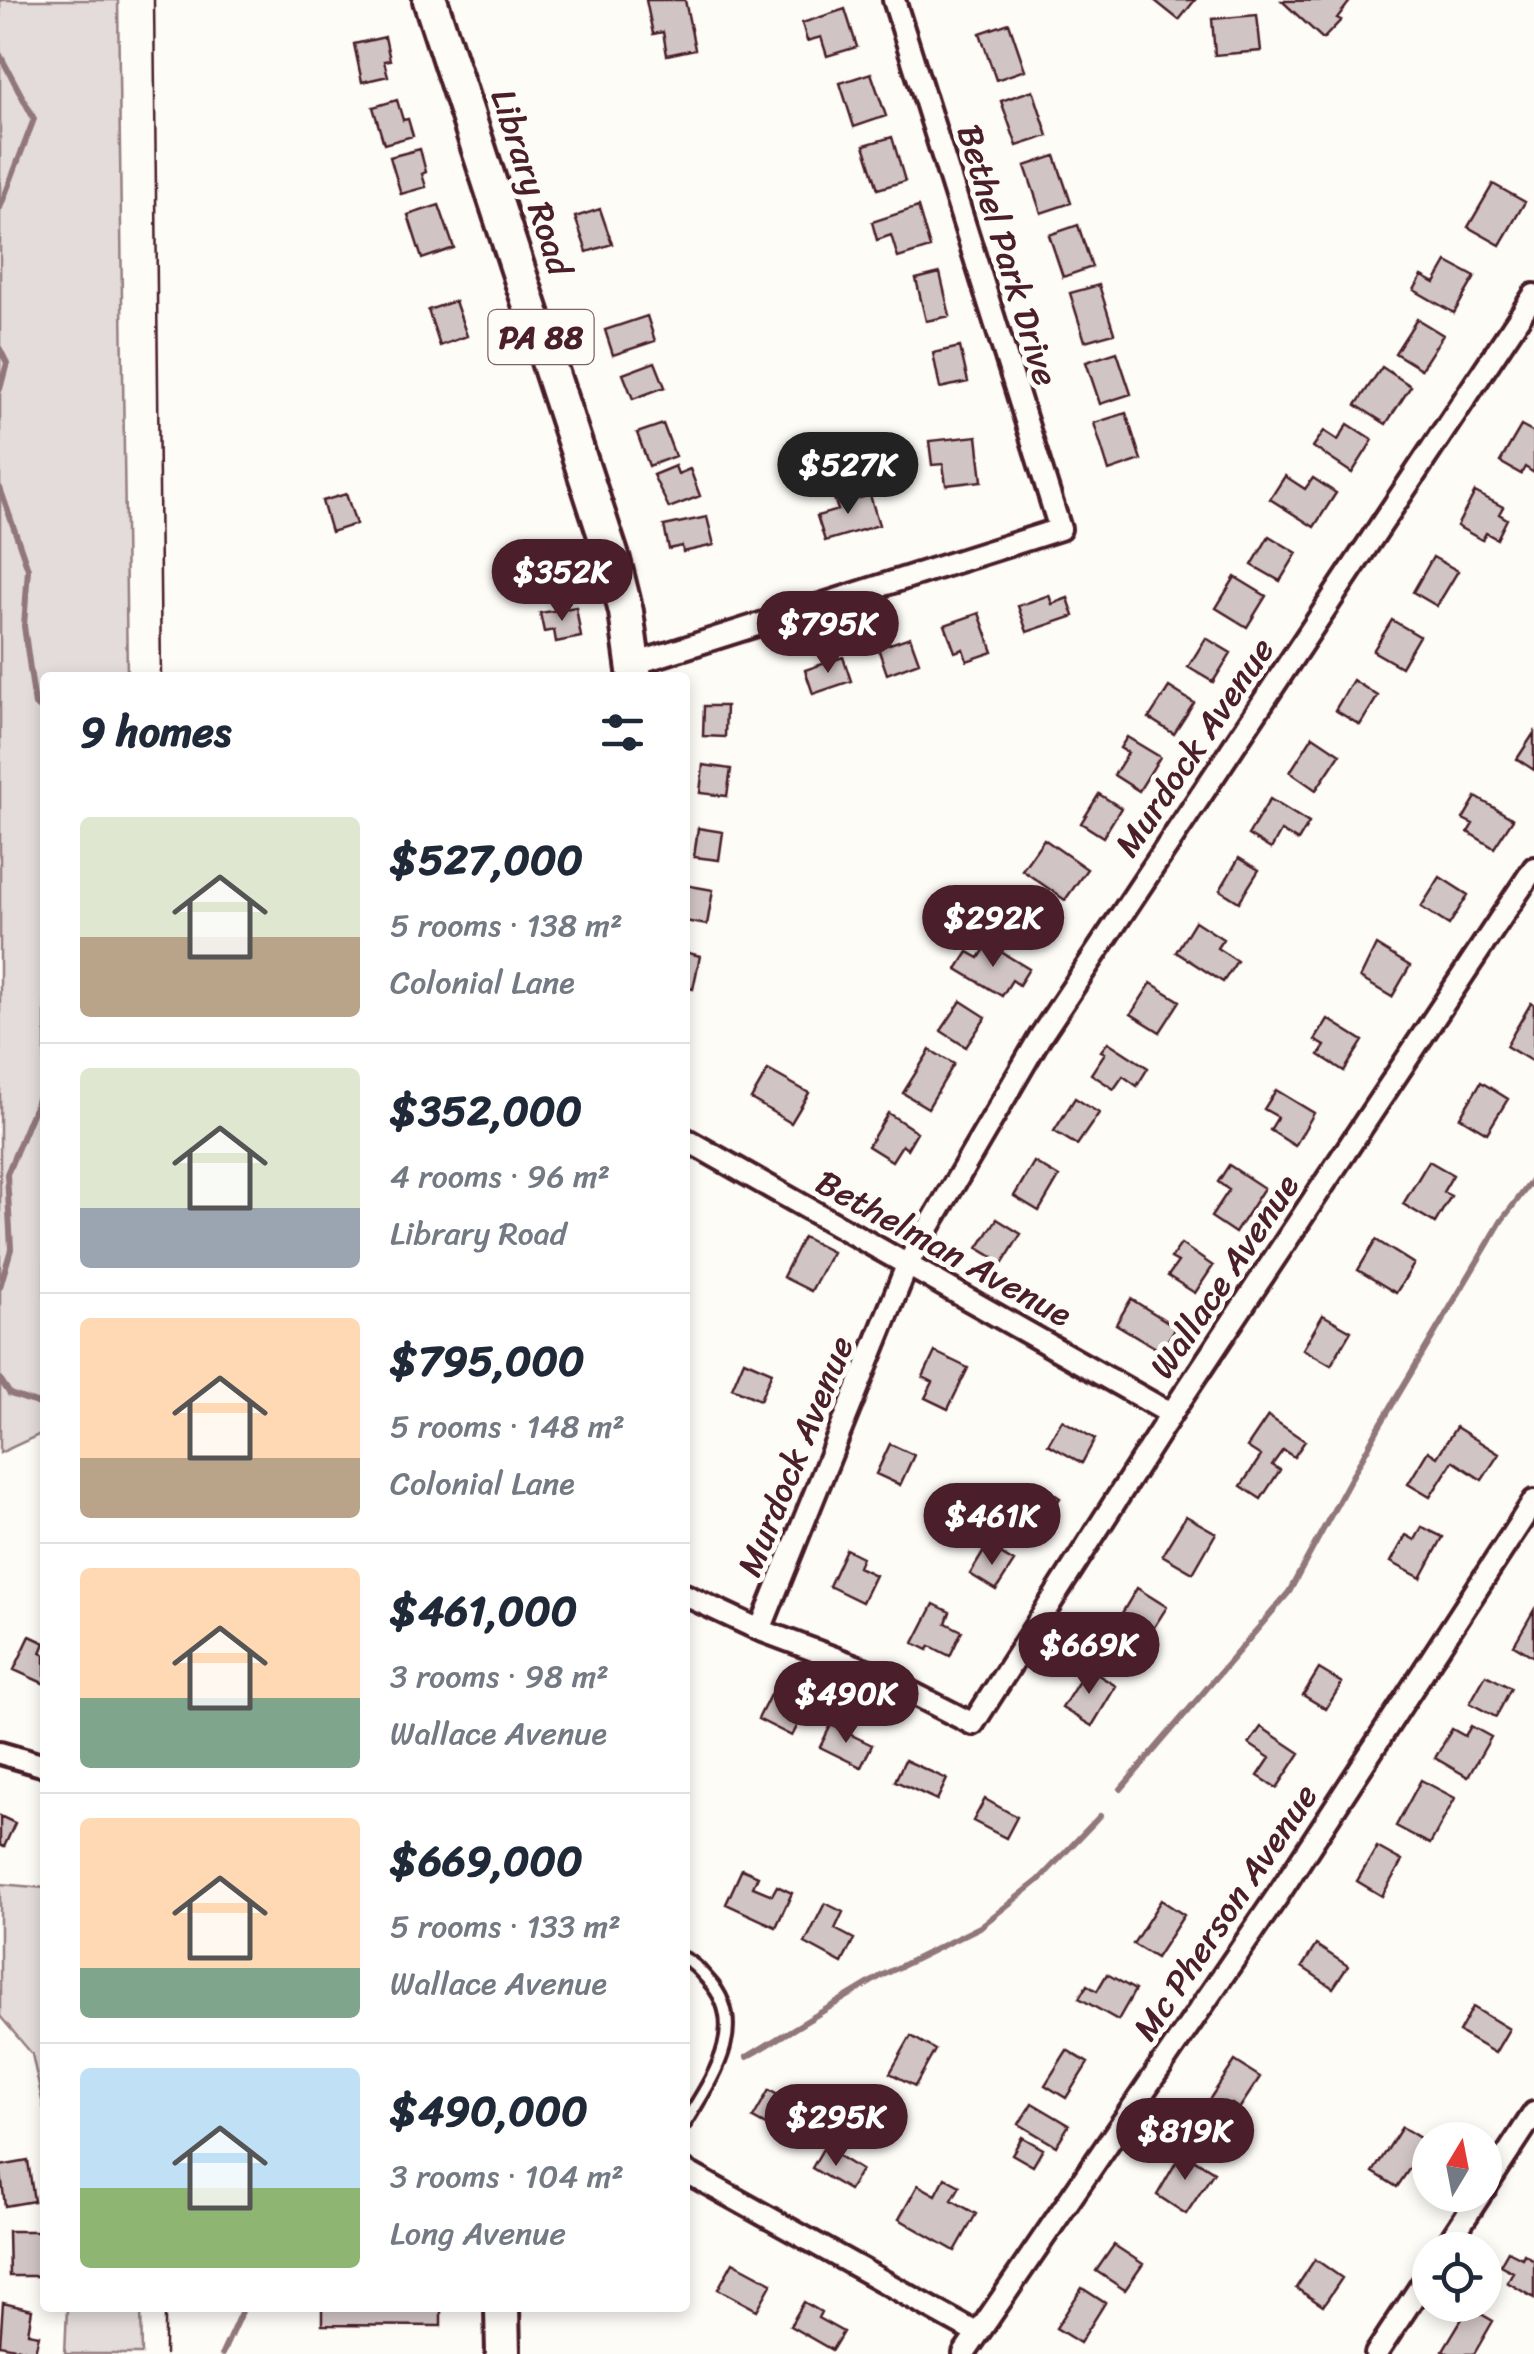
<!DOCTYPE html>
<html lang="en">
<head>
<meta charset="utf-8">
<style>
	body { margin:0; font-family:Sriracha,sans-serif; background:#f2f2f3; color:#1f2937; height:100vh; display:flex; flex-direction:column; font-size:38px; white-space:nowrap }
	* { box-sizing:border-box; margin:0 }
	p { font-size:32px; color:#747a83 }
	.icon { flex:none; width:55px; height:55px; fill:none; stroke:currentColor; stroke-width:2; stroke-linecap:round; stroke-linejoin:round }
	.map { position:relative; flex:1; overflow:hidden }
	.sheet { position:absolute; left:40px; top:672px; width:650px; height:1640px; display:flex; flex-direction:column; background:#fff; border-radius:10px; box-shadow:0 5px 15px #0003 }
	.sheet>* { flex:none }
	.needle { width:65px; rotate:10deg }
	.controls { position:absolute; left:1412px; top:2122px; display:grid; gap:20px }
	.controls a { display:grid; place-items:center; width:90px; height:90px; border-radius:50%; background:#fff; box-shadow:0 5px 15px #0003; font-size:50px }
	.price { position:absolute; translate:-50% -85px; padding:0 22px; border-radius:35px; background:#4a1f2b; color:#fff; font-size:32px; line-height:65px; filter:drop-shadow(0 2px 5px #0008) }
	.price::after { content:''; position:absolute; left:50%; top:60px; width:30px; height:22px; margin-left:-15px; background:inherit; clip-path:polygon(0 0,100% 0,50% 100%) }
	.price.active { background:#222; color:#fff }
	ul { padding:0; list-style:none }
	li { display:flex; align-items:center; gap:30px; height:250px; padding:0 40px }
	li+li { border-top:2px solid #e0e1e3 }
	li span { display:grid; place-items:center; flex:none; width:280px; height:200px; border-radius:10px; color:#555 }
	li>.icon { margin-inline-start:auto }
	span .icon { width:120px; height:120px; fill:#fffc; stroke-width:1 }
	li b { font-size:42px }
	h2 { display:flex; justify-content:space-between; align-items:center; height:120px; padding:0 40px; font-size:42px }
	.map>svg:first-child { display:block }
	.green { fill:#e3dcda; stroke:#967e82; stroke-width:2.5 }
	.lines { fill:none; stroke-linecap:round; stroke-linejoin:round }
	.stream { stroke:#91777b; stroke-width:6 }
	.building { fill:#d0c5c4; stroke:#4a1f2b; stroke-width:2.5 }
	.service-casing { stroke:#4a1f2b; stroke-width:18 }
	.minor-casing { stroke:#4a1f2b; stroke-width:28 }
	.primary-casing { stroke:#4a1f2b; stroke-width:40 }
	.service { stroke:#fdfcf7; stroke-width:10 }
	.minor { stroke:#fdfcf7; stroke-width:20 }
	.primary { stroke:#fdfcf7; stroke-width:32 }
	.tram { stroke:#4a1f2b; stroke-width:2.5 }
	.labels { text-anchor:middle; stroke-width:10; stroke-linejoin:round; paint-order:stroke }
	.shield { fill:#fdfcf7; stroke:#806168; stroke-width:2.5 }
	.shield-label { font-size:32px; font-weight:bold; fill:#4a1f2b }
	.street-label { font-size:35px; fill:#4a1f2b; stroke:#fdfcf7 }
</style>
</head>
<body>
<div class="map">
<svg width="1534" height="2354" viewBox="0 0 1534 2354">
	<rect width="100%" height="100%" fill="#fdfcf7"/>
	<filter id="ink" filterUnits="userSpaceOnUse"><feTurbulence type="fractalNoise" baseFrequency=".01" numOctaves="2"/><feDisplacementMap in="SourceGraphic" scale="20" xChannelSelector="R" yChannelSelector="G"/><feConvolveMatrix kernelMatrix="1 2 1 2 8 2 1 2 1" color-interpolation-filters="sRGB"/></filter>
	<g filter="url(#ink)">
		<path class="green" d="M0 0H118L127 677 45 678V1432L0 1453Z
			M0 1884 45 1888V2114L32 2054 0 2016Z
			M67 2308H141L142 2354H65Z"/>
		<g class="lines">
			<path class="stream" d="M0 55 34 119 0 208
				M0 349 7 363 0 389
				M0 488 28 569 24 626 35 705 45 710
				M0 1287 11 1249 7 1174 45 1082
				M0 1379 10 1394 45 1406
				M1121 1789 1289 1592 1379 1427 1502 1220 1534 1178
				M747 2057 881 1976 980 1927 1039 1880 1100 1816
				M222 2354 243 2308"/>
		</g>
		<path class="building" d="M646 0H685L695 49 667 55 663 32 653 34Z
			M1154 0H1195L1179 20Z
			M1351 0 1337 18 1341 20 1323 39 1282 1Z
			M845 9 857 47 827 56 821 37 807 41 802 23Z
			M1257 15 1261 51 1215 55 1212 19Z
			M1009 23 1025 70 996 80 980 33Z
			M385 37 390 60 384 61 388 76 362 82 354 44Z
			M871 73 886 116 854 127 840 83Z
			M1033 90 1048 136 1017 146 1001 101Z
			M397 100 403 120 408 119 413 136 384 144 373 107Z
			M892 137 905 181 878 189 864 145Z
			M420 149 426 172 422 174 426 187 401 194 390 157Z
			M1055 156 1071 203 1041 213 1025 166Z
			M1493 184 1525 202 1500 245 1468 227Z
			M439 205 454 248 422 259 408 215Z
			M918 207 930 248 898 258 891 235 877 240 872 222Z
			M600 209 612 244 587 252 575 217Z
			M1078 225 1092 267 1063 277 1049 235Z
			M1447 262 1475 277 1454 313 1414 290 1422 276 1435 283Z
			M940 273 950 316 926 321 916 279Z
			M1099 285 1114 333 1085 341 1070 293Z
			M455 301 467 336 440 346 428 310Z
			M647 316 655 341 613 355 605 330Z
			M1417 319 1443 335 1421 369 1395 353Z
			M960 347 968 382 940 388 933 353Z
			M1117 352 1131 394 1100 404 1086 362Z
			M655 362 665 387 633 399 623 374Z
			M1382 367 1411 386 1386 424 1356 405Z
			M1126 413 1141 460 1109 471 1094 423Z
			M663 424 675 456 649 466 637 433Z
			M1348 424 1373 440 1352 473 1313 447 1324 431 1338 440Z
			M1521 426 1534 433V473L1525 467 1521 474 1500 462Z
			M977 436 982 481 946 485 943 464 932 465 929 441Z
			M675 466 678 474 690 469 700 496 669 508 653 475Z
			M1285 476 1305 489 1313 478 1336 493 1314 527 1270 499Z
			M1475 492 1503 507 1499 514 1507 519 1497 539 1486 533 1482 540 1457 526Z
			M346 494 356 524 331 532 322 501Z
			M848 494 850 501 870 495 879 525 825 541 817 516 838 510 834 498Z
			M707 517 714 545 683 552 682 546 669 549 664 526Z
			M1269 536 1297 553 1280 581 1252 565Z
			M1433 557 1458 571 1437 606 1413 592Z
			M1235 577 1266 596 1247 627 1216 608Z
			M1049 595 1052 604 1068 598 1074 616 1027 632 1018 606Z
			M576 607 581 637 556 642 554 630 544 632 540 613Z
			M979 613 993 652 967 661 963 649 955 652 945 625Z
			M1392 620 1419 636 1401 667 1373 651Z
			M910 637 919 662 887 674 878 648Z
			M1206 638 1231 653 1213 682 1188 667Z
			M843 657 851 681 813 694 805 670Z
			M1353 680 1378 696 1360 725 1335 710Z
			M1169 687 1194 703 1174 734 1149 718Z
			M704 706H726L725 737 703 736Z
			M1534 733V770L1517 759Z
			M1313 736 1340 754 1316 790 1290 772Z
			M1127 737 1160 757 1139 791 1114 775 1128 753 1120 748Z
			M703 765 731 769 727 796 700 793Z
			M1099 794 1121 808 1103 837 1081 823Z
			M1476 797 1513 819 1494 848 1468 832 1473 824 1463 819Z
			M1270 799 1309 823 1298 841 1281 831 1271 849 1248 835Z
			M698 828 723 832 719 860 694 857Z
			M1044 839 1087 869 1065 900 1022 870Z
			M1239 858 1259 870 1239 902 1220 890Z
			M1440 877 1468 895 1449 925 1421 907Z
			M685 885 713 890 707 925 685 921Z
			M1023 897 1054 917 1034 947 1010 931 1021 915 1014 911Z
			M1195 921 1223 939 1217 948 1237 961 1223 982 1176 952Z
			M988 944 1029 969 1019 985 1012 980 1002 996 957 969 968 952 979 958Z
			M1376 945 1410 966 1392 997 1360 978Z
			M685 952 700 956 693 989 685 987Z
			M1151 983 1180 1001 1160 1032 1131 1014Z
			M961 1001 986 1017 966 1047 941 1031Z
			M1531 1003 1534 1005 1533 1062 1506 1046Z
			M1328 1019 1363 1041 1344 1071 1319 1055 1325 1046 1315 1040Z
			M1108 1042 1148 1068 1137 1086 1123 1076 1114 1089 1091 1074 1105 1053 1101 1051Z
			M930 1050 954 1064 928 1108 903 1093Z
			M768 1070 809 1093 791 1123 751 1099Z
			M1481 1082 1508 1099 1487 1133 1460 1117Z
			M1276 1090 1314 1113 1295 1146 1270 1130 1278 1117 1264 1109Z
			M1075 1098 1099 1113 1077 1145 1054 1131Z
			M888 1113 917 1132 907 1149 902 1145 892 1161 868 1146Z
			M1429 1161 1453 1175 1443 1192 1451 1196 1435 1223 1403 1204Z
			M1034 1162 1059 1177 1039 1211 1014 1196Z
			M1229 1165 1264 1188 1235 1233 1211 1217 1229 1190 1218 1182Z
			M997 1219 1021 1234 1003 1263 978 1248Z
			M803 1237 832 1252 811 1291 783 1277Z
			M1376 1240 1414 1264 1396 1293 1358 1270Z
			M1181 1244 1213 1266 1195 1293 1168 1276 1178 1262 1171 1258Z
			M1131 1299 1176 1327 1161 1351 1116 1324Z
			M1323 1315 1351 1331 1331 1365 1303 1349Z
			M935 1352 968 1368 948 1409 925 1398 933 1382 923 1377Z
			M744 1360 772 1372 760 1400 732 1388Z
			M1268 1416 1305 1441 1294 1457 1283 1450 1272 1465 1280 1470 1261 1499 1241 1486 1261 1456 1247 1447Z
			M1062 1420 1095 1439 1082 1463 1048 1444Z
			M1456 1427 1499 1454 1482 1480 1453 1461 1430 1497 1408 1484 1428 1451 1437 1457Z
			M890 1444 914 1455 900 1485 876 1474Z
			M1036 1482 1060 1498 1040 1528 1016 1513Z
			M1186 1516 1216 1533 1193 1573 1162 1555Z
			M1422 1527 1443 1537 1421 1578 1391 1562 1406 1535 1415 1540Z
			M987 1546 1014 1562 996 1590 970 1574Z
			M846 1549 862 1557 858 1567 875 1575 862 1602 829 1586Z
			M1137 1588 1167 1607 1142 1646 1113 1628Z
			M934 1604 950 1612 946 1623 962 1631 950 1656 930 1646 928 1650 914 1643Z
			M1534 1610V1657L1514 1645Z
			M30 1636 45 1643 41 1653 45 1655V1684L14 1670Z
			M1087 1668 1116 1686 1092 1726 1062 1708Z
			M1319 1669 1342 1683 1326 1709 1303 1695Z
			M1486 1675 1511 1688 1496 1717 1470 1703Z
			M770 1695 804 1713 792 1736 758 1719Z
			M831 1725 872 1745 861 1767 820 1747Z
			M1471 1726 1491 1737 1468 1777 1435 1758 1452 1729 1465 1736Z
			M1261 1727 1300 1753 1277 1788 1258 1776 1270 1758 1249 1744Z
			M905 1760 947 1779 937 1800 895 1781Z
			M1421 1780 1455 1798 1430 1844 1396 1826Z
			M985 1799 1017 1817 1006 1838 973 1821Z
			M0 1816 15 1823 4 1847 0 1845Z
			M1377 1847 1402 1861 1382 1896 1357 1881Z
			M742 1869 758 1876 753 1887 772 1895 777 1886 792 1893 776 1927 726 1904Z
			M1161 1900 1184 1915 1156 1958 1133 1944Z
			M825 1903 843 1912 835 1929 854 1939 842 1963 805 1943Z
			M1316 1945 1348 1966 1333 1988 1302 1967Z
			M1107 1974 1135 1990 1118 2020 1079 1998 1087 1985 1097 1991Z
			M1473 2007 1509 2029 1495 2053 1459 2032Z
			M911 2036 935 2050 915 2086 890 2073Z
			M1067 2050 1088 2063 1066 2098 1045 2085Z
			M1235 2061 1260 2077 1239 2109 1232 2104 1227 2112 1209 2100Z
			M769 2090 797 2106 803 2094 819 2103 797 2142 753 2118Z
			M1032 2103 1069 2125 1056 2146 1019 2124Z
			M1402 2127 1423 2140 1414 2154 1418 2156 1397 2187 1373 2172Z
			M1022 2137 1043 2149 1033 2166 1012 2154Z
			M824 2147 861 2170 849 2190 812 2168Z
			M1182 2152 1214 2172 1186 2214 1157 2195Z
			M28 2161 34 2201 5 2206 0 2166Z
			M945 2178 960 2186 952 2200 976 2214 955 2251 899 2219 918 2185 936 2195Z
			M8 2231H39L40 2276H9Z
			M1114 2245 1143 2264 1125 2290 1096 2271Z
			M1508 2251 1522 2258 1524 2254 1534 2260V2298L1507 2282 1513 2272 1500 2265Z
			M1315 2259 1342 2278 1323 2306 1296 2288Z
			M733 2262 772 2283 757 2310 718 2289Z
			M1082 2288 1105 2303 1080 2343 1056 2328Z
			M804 2302 821 2312 818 2318 843 2332 832 2350 790 2326Z
			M3 2303 32 2310 28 2333 39 2335 35 2352 0 2345Z
			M1469 2307 1493 2321 1474 2354H1449L1443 2350Z
			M322 2308H441V2326L322 2325Z"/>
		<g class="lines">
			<defs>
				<path id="service" d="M685 1959C695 1964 701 1972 708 1980 751 2026 711 2080 685 2123"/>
				<path id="minor" d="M634 664 1060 529 894 0
					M685 1139 1171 1414
					M685 1595 760 1630 867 1670 973 1724 1171 1414 1534 868
					M760 1630 908 1263 1040 1037 1534 295
					M0 1753 45 1766
					M685 2171 976 2333
					M1485 2188 1534 2113
					M1444 2250 1480 2195
					M964 2354 1278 1895 1534 1501
					M1376 2354 1430 2272"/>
				<path id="primary" d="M430 0 613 560 626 612 635 678
					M502 2308 503 2354"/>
			</defs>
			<use href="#service" class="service-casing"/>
			<use href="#minor" class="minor-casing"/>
			<use href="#primary" class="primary-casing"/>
			<use href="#service" class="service"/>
			<use href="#minor" class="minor"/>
			<use href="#primary" class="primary"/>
			<path class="tram" d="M154 0 161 678
				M165 2308V2354"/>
		</g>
	</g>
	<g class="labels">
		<rect class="shield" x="488.5" y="310" width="105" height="54" rx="8"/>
		<g class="shield-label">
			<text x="541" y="348">PA 88</text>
		</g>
		<g class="street-label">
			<text transform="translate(532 182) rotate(72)" y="12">Library Road</text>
			<text transform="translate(1008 255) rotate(73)" y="12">Bethel Park Drive</text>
			<text transform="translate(1194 747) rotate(-56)" y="12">Murdock Avenue</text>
			<text transform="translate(944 1248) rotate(29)" y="12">Bethelman Avenue</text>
			<text transform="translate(1224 1276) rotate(-56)" y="12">Wallace Avenue</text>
			<text transform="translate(795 1456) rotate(-68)" y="12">Murdock Avenue</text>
			<text transform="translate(1225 1912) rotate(-56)" y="12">Mc Pherson Avenue</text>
		</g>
	</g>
</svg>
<div class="controls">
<a><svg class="needle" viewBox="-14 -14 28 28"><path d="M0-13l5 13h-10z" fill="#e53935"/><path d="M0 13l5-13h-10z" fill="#747a83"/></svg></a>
<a><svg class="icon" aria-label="locate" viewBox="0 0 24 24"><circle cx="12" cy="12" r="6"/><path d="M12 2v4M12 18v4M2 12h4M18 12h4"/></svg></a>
</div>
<b class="price active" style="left:848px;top:517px">$527K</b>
<b class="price" style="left:562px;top:624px">$352K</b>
<b class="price" style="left:828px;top:676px">$795K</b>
<b class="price" style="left:993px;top:970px">$292K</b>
<b class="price" style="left:992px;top:1568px">$461K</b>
<b class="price" style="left:1089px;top:1697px">$669K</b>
<b class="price" style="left:846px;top:1746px">$490K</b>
<b class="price" style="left:836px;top:2169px">$295K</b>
<b class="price" style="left:1185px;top:2183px">$819K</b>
<section class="sheet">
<h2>9 homes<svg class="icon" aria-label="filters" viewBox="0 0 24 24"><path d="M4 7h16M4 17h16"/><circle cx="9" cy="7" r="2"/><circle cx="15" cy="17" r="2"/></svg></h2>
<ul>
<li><span style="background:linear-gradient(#dfe7d0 60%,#b9a48a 0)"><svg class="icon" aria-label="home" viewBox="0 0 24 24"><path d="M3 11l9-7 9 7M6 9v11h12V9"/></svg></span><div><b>$527,000</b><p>5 rooms · 138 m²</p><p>Colonial Lane</p></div></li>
<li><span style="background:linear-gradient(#dfe7d0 70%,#9aa5b1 0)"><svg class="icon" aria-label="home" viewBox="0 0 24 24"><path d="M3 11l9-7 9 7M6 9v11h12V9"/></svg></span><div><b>$352,000</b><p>4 rooms · 96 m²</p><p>Library Road</p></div></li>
<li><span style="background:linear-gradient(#ffd9b3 70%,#b9a48a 0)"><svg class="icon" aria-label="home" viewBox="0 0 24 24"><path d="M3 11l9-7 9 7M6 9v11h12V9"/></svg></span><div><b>$795,000</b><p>5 rooms · 148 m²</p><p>Colonial Lane</p></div></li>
<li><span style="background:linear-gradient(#ffd9b3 65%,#7fa58c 0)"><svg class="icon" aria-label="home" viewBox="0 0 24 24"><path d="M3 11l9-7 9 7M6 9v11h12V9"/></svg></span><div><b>$461,000</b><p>3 rooms · 98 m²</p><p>Wallace Avenue</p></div></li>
<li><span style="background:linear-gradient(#ffd9b3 75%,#7fa58c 0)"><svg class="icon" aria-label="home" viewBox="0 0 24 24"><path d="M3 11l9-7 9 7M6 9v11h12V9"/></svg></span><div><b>$669,000</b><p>5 rooms · 133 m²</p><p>Wallace Avenue</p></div></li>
<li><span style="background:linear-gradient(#bfe0f5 60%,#8fb573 0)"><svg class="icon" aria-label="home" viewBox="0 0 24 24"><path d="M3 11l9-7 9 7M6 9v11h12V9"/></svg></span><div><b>$490,000</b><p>3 rooms · 104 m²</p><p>Long Avenue</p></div></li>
</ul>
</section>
</div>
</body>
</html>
